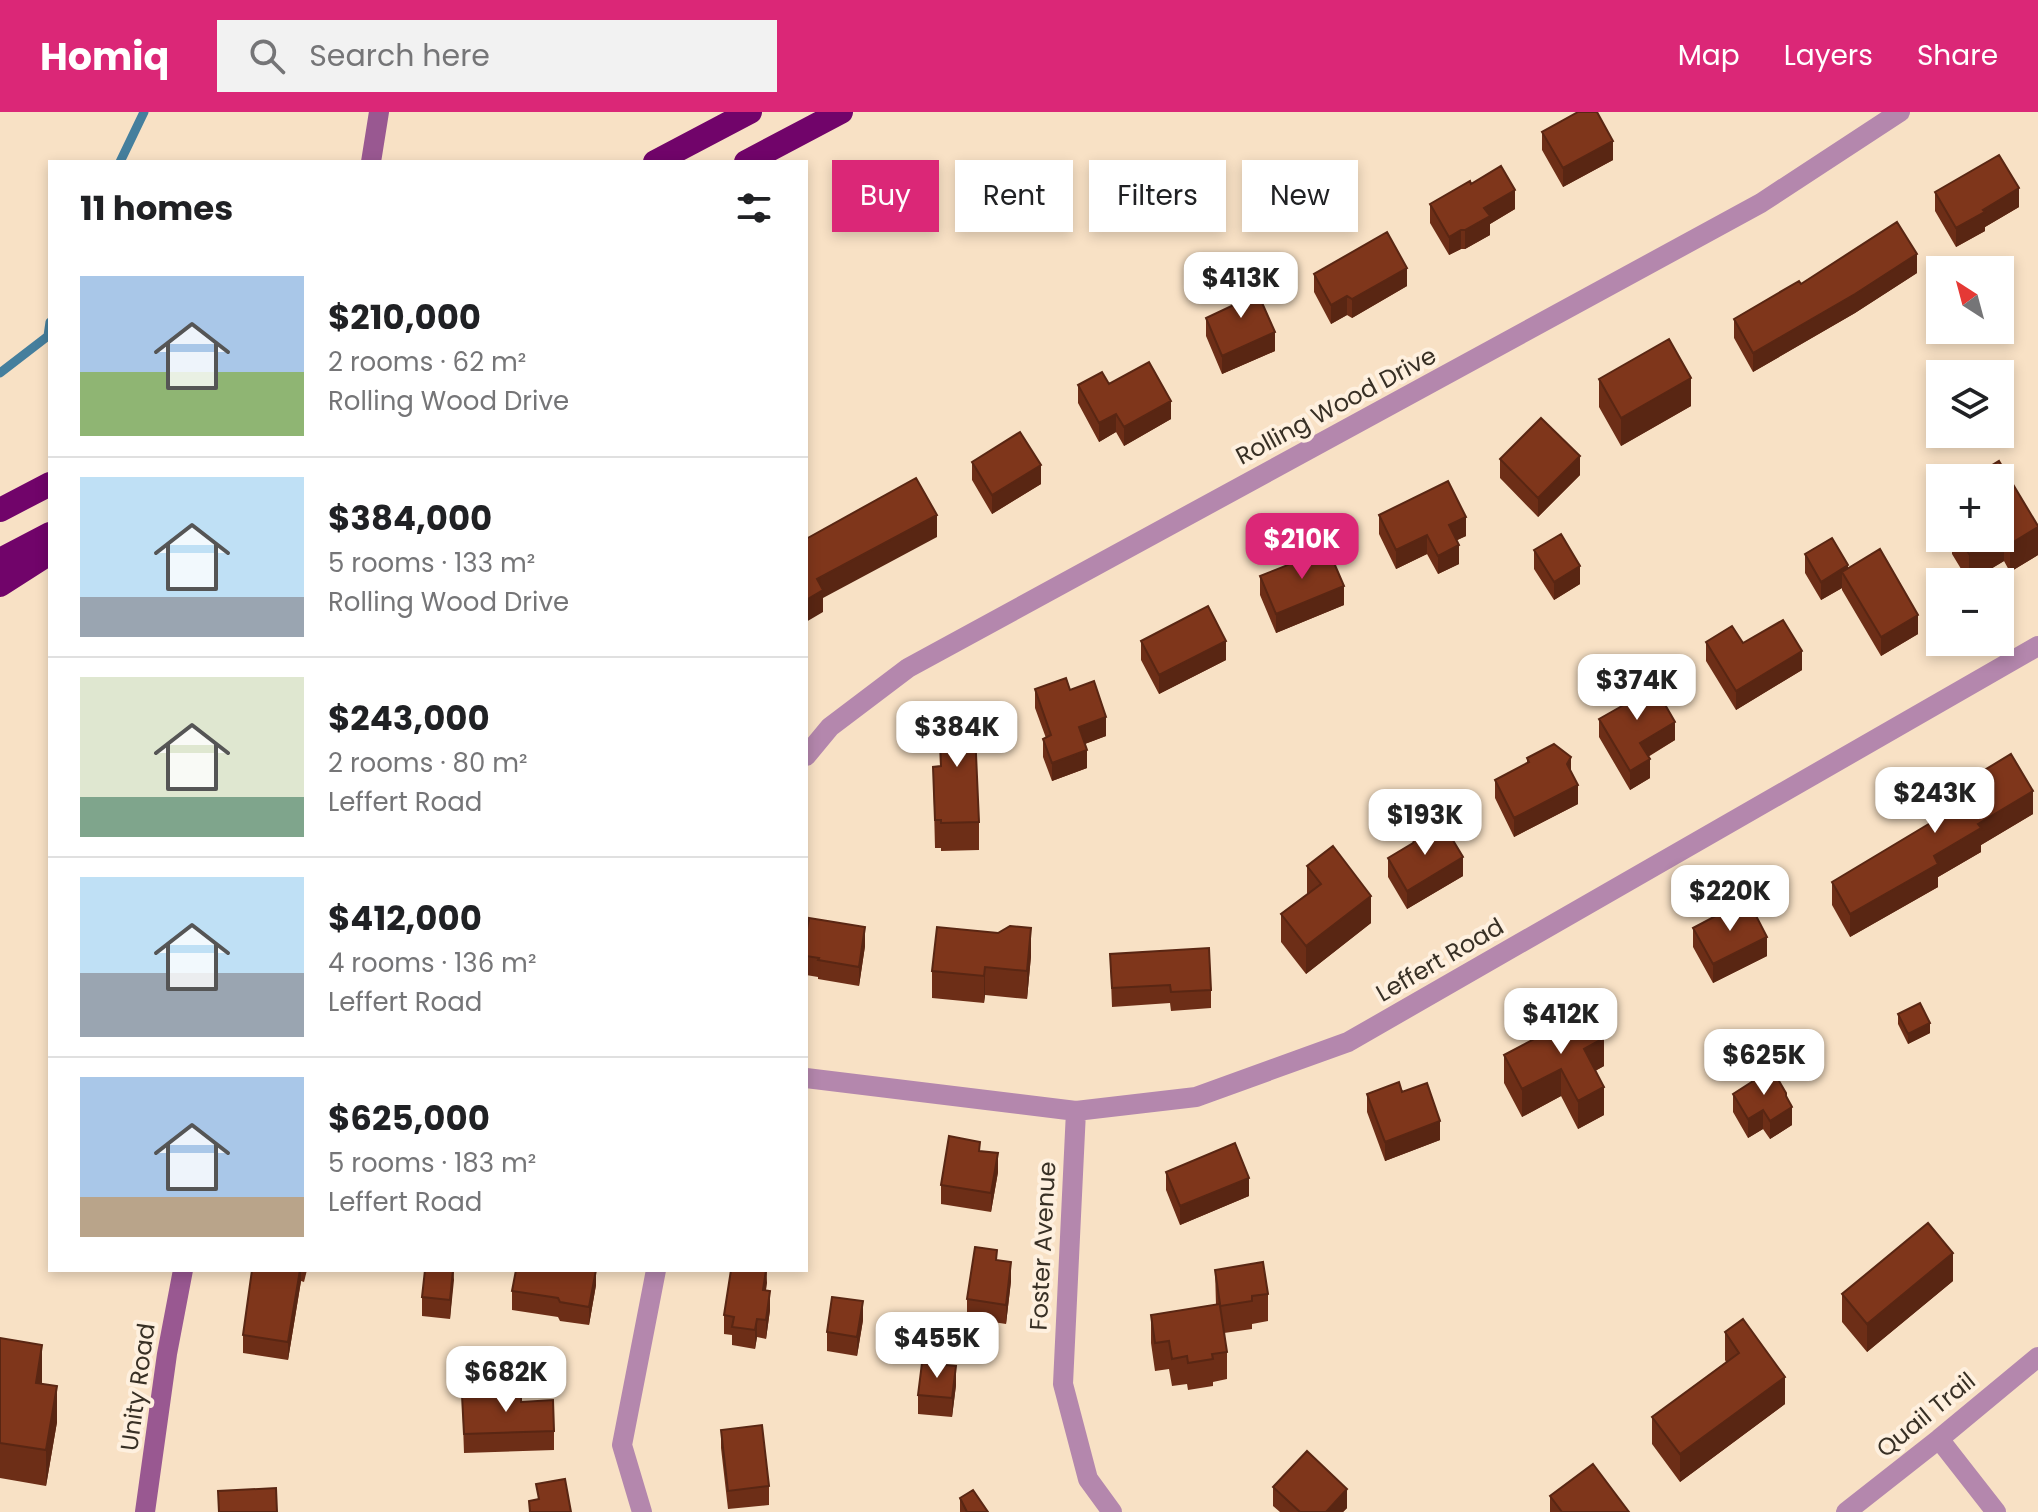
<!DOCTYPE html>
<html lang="en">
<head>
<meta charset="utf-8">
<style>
	body { margin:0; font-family:Poppins,sans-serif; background:#f2f2f2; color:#202124; height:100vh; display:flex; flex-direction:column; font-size:30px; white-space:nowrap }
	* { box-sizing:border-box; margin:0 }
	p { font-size:26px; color:#757577 }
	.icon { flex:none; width:44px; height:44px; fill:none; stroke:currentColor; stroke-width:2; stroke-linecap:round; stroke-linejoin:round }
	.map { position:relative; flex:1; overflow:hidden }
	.drawer { position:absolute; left:48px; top:48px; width:760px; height:1112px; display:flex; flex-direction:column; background:#fff; border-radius:0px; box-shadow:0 4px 12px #0003 }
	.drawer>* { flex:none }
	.banner { position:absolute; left:832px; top:48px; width:760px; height:72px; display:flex; gap:16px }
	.needle { width:52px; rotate:324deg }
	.controls { position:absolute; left:1926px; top:144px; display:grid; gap:16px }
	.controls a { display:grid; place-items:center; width:88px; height:88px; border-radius:0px; background:#fff; box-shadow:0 4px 12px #0003; font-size:40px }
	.price { position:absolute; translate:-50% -68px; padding:0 18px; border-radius:16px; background:#fff; color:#222; font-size:26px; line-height:52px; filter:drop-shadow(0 2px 4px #0008) }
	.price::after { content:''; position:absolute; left:50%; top:48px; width:24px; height:18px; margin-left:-12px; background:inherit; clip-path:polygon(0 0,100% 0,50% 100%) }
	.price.on { background:#db2777; color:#fff }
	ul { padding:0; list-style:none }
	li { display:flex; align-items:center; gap:24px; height:200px; padding:0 32px }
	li+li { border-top:2px solid #e0e0e0 }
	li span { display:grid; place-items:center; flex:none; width:224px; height:160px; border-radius:0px; color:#555 }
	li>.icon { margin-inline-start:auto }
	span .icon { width:96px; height:96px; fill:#fffc; stroke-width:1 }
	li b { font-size:34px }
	h2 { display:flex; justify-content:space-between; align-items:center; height:96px; padding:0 32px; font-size:34px }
	.tag { padding:0 28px; border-radius:0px; background:#fff; box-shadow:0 4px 12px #0003; font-size:28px; line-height:72px }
	.tag.on { background:#db2777; color:#fff }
	header { display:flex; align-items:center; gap:48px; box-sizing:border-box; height:112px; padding:0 40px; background:#db2777; color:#fff }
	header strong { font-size:38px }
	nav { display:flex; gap:44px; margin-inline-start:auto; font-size:28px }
	.search { width:560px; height:72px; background:#f2f2f2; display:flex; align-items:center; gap:20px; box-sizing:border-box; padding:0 28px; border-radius:0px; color:#757577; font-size:30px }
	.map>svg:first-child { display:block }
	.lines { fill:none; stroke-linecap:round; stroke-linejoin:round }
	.stream { stroke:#457f9d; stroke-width:9 }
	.street { stroke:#b487ad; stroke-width:20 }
	.secondary { stroke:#995891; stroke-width:20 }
	.highway { stroke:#71046a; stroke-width:24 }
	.wall { fill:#6d2e17 }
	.shaded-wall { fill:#592613 }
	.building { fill:#7f361b; stroke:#592613; stroke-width:2 }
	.labels { text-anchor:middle; stroke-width:8; stroke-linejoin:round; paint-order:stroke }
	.street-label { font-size:24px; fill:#383025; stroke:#fef0df }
</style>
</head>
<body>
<header>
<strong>Homiq</strong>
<div class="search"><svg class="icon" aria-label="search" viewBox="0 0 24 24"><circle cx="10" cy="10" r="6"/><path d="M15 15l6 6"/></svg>Search here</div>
<nav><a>Map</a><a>Layers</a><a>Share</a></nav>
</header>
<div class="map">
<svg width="2038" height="1400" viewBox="0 0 2038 1400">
	<rect width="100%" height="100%" fill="#f8e1c5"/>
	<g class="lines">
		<path class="stream" d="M120 50 144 0
			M0 261 48 224 50 210"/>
		<path class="street" d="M806 644 830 615 908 556 1761 91 1900 0
			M806 966 1076 999 1196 985 1348 930 2038 534
			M1076 999 1063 1272 1088 1367 1112 1400
			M1939 1327 1996 1400
			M642 1400 622 1333 656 1158
			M1846 1400 1939 1327 2038 1245"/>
		<path class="secondary" d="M371 50 379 0
			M145 1400 167 1242 183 1158"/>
		<path class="highway" d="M655 50 750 0
			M746 50 841 0
			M0 398 50 372
			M0 448 50 422
			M0 473 50 441"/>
	</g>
	<path class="wall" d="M1542 20 1613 48 1563 75 1542 38Z
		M1471 72 1515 97 1490 112V123L1465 137H1461L1449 143 1430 111V92Z
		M1935 80 2019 95 1985 115V119L1956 135 1935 99Z
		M1917 161 1855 201 1753 260 1734 226V207L1801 172Z
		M1314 162 1407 174 1352 206 1347 203 1331 212 1314 180Z
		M1232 176 1275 239 1222 262 1206 224V206L1232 194Z
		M1599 267 1691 294 1621 334 1599 295Z
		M1109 272 1171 307 1124 334 1116 320 1099 330 1078 291V273Z
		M1500 347 1580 363 1538 405 1500 366Z
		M1999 349 2038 414V443L2010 460 2004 449 1969 470 1952 442V426H2000Z
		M972 350 1041 372 992 402 972 368Z
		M1379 403 1466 424 1457 428 1459 452 1438 462 1427 442 1396 457 1379 422Z
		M1534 438 1580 472 1554 488 1534 457Z
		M1805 442 1848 456 1918 522 1881 544 1842 478V476L1821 488 1805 461Z
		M1260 464 1344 493 1276 521 1260 483Z
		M1141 529 1226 548 1159 582 1141 548Z
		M1706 530 1743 531 1802 558 1736 598 1706 549Z
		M1629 575 1675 628 1648 645 1650 666 1630 678 1599 625V607L1629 590Z
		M1035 577 1070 578 1106 624 1085 632 1087 656 1052 669 1043 645V627L1046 626 1035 596Z
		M939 598 975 655 979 710V738L941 739V736H935L933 655 940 654Z
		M1527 646 1571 660 1578 692 1514 725 1495 686V668L1527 651Z
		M1943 683 2033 702 1981 733V740L1938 765V775L1850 825 1832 793V770L1943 704Z
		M1388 746 1463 764 1407 797 1388 765Z
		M1307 754 1371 811 1306 862 1281 830V802L1307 782Z
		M1726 805 1767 844 1713 871 1693 835V816Z
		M806 823 865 834 859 874 818 867V865L806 863Z
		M1110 842 1211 878V896L1171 899 1170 891 1112 895Z
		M1031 844 1027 887 985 883 984 891 932 886V859Z
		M1898 902 1930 921 1908 932 1898 912Z
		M1504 943 1604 954 1595 959 1604 1003 1578 1017 1561 984 1522 1005 1504 971Z
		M1402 980 1440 1028 1385 1049 1367 1000V982Z
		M1733 982 1786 985 1792 1013 1770 1027 1763 1017 1748 1026 1733 1000Z
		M998 1060 991 1100 941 1092V1073Z
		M1166 1060 1249 1084 1180 1113 1166 1078Z
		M997 1148 1011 1169 1006 1212 967 1206V1187Z
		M252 1158H307L304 1170 301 1169 288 1248 243 1241V1223Z
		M454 1158 450 1207 422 1204V1185Z
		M596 1158V1173L589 1213 560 1209 558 1205 512 1198V1179Z
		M767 1158 766 1178 770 1198 766 1227 757 1225 755 1237 732 1233V1223L724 1222V1203Z
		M1215 1158 1268 1182V1209L1252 1212V1217L1224 1221 1227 1240V1267L1213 1270V1274L1188 1278 1187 1272 1172 1274 1169 1257 1155 1259 1151 1231V1203L1216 1193Z
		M1953 1169 1867 1240 1842 1210V1182Z
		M863 1208 857 1244 827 1239V1220Z
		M1725 1220 1785 1292 1680 1370 1652 1332V1305L1726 1250 1725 1248Z
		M0 1226 42 1268V1271L57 1310 46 1374 0 1366Z
		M956 1273 952 1305 918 1302V1283Z
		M462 1283 521 1290 554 1319V1338L464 1341Z
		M721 1318 769 1374V1393L728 1397 721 1336Z
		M1273 1375 1347 1396 1343 1400H1280L1273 1394Z
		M1550 1384 1629 1400H1550Z
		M960 1386 988 1400H960Z"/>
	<path class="shaded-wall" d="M1613 29V48L1563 75V56Z
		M2019 76V95L1985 115V119L1956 135V116L1983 98Z
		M1515 78V97L1490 112V123L1465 137V118L1484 96Z
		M1461 118V137L1449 143V125Z
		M1917 142V161L1855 201 1753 260V241Z
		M1407 156V174L1352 206V187Z
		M1347 184V203L1331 212V193Z
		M1275 220V239L1222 262V244Z
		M1691 266V294L1621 334V306Z
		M1171 289V307L1124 334V315Z
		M1116 302V320L1099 330V311Z
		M1580 344V363L1538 405V386Z
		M1041 353V372L992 402V383Z
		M937 403V425L823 486V500L806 510V488L817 467Z
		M1466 405V424L1449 432V413Z
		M2038 415V443L2010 460V432Z
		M2004 422V449L1969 470V442L1996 426H2000V424Z
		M1427 423V442L1396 457V438Z
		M1459 433V452L1438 462V444Z
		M1848 453V469L1842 460V476L1821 488V470Z
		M1580 454V472L1554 488V470Z
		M1344 474V493L1276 521V502Z
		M1918 503V522L1881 544V525Z
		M1226 529V548L1159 582V563Z
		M1802 539V558L1736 598V579Z
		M1106 605V624L1079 634V615Z
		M1675 610V628L1640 649V631Z
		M1087 638V656L1052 669V651Z
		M1571 645V663L1567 652Z
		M1650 647V666L1630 678V659Z
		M1578 673V692L1514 725V706Z
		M2033 679V702L1981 733V740L1938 765V775L1850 825V802L1934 744 1978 712Z
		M1463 745V764L1407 797V779Z
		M1371 784V811L1306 862V834Z
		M865 815V834L859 874V855Z
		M1031 816V844L1027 887V859Z
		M1767 825V844L1713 871V852Z
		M985 855V883L984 891V864Z
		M1930 911V921L1908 932V922Z
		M1604 926V954L1584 965V937Z
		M1561 957V984L1522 1005V977Z
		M1604 975V1003L1578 1017V989Z
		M1786 981V998L1792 995V1013L1770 1027V1009Z
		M1763 998V1017L1748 1026V1007Z
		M1440 1009V1028L1385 1049V1030Z
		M998 1041V1060L991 1100V1081Z
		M1249 1066V1084L1180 1113V1094Z
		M1953 1141V1169L1867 1240V1212Z
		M1011 1150V1169L1006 1212V1193Z
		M300 1158H301V1169L288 1248V1230Z
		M453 1158 454 1168 450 1207V1188Z
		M596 1158V1173L589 1213V1195Z
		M766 1158 767 1171 763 1197V1178Z
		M770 1179V1198L766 1227V1208Z
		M863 1189V1208L857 1244V1225Z
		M757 1207V1225L755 1237V1218Z
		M42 1233V1268L36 1306V1271Z
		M956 1254V1273L952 1305V1286Z
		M1785 1265V1292L1680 1370V1342Z
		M57 1274V1310L46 1374V1338Z
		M1347 1377V1396L1343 1400H1326Z"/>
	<path class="building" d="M1578 0H1597L1613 29 1563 56 1542 20Z
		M1999 43 2019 76 1983 98 1985 100 1956 116 1935 80Z
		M1501 54 1515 78 1484 96 1490 104 1465 118H1461L1449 125 1430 92 1470 69 1471 72Z
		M1897 110 1917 142 1855 182 1753 241 1734 207 1799 169 1801 172Z
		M1387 120 1407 156 1352 187 1347 184 1331 193 1314 162Z
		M1251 166 1275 220 1222 244 1206 206 1238 191 1232 176Z
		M1669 227 1691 266 1621 306 1599 267Z
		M1149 250 1171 289 1124 315 1116 302 1099 311 1078 273 1102 260 1109 272Z
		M1541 306 1580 344 1538 386 1500 347Z
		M1020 320 1041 353 992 383 972 350Z
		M1999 349 2038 414V415L2010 432 2004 422 2000 424V366H1971Z
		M916 366 937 403 817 467 823 478 806 488V427Z
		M1448 369 1466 405 1449 413 1459 433 1438 444 1427 423 1396 438 1379 403Z
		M1561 422 1580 454 1554 470 1534 438Z
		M1832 426 1848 453 1821 470 1805 442Z
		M1959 426H1996L1969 442Z
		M1328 437 1344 474 1276 502 1260 464Z
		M1880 437 1918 503 1881 525 1842 460Z
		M1208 494 1226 529 1159 563 1141 529Z
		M1783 508 1802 539 1736 579 1706 530 1732 514 1743 531Z
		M1648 563 1675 610 1640 631 1650 647 1630 659 1599 607 1636 586 1629 575Z
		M1066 566 1070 578 1094 569 1106 605 1079 615 1087 638 1052 651 1043 627 1051 623 1035 577Z
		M974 597 979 710 941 711V708H935L933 655 941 654 939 598Z
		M1554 632 1571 645 1567 652 1578 673 1514 706 1495 668 1529 650 1527 646Z
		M2011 642 2033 679 1978 712 1981 716 1934 744 1938 752 1850 802 1832 770 1952 698 1943 683Z
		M1442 710 1463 745 1407 779 1388 746 1413 731 1416 725Z
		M1333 734 1371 784 1306 834 1281 802 1321 772 1307 754Z
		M1750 792 1767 825 1713 852 1693 816 1723 800 1726 805Z
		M809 806 865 815 859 855 818 848 819 846 806 844V823Z
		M1010 814 1031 816 1027 859 985 855 984 864 932 859 937 815 998 821Z
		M1209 836 1211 878 1171 880 1170 873 1112 876 1110 842Z
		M1920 891 1930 911 1908 922 1898 902Z
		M1589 898 1604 926 1584 937 1604 975 1578 989 1561 957 1522 977 1504 943Z
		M1772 957 1786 981V984L1792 995 1770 1009 1763 998 1748 1007 1733 982Z
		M1399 970 1402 980 1427 971 1440 1009 1385 1030 1367 982Z
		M949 1024 980 1030 979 1039 998 1041 991 1081 941 1073Z
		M1235 1031 1249 1066 1180 1094 1166 1060Z
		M1928 1111 1953 1141 1867 1212 1842 1182Z
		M975 1135 997 1138 996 1148 1011 1150 1006 1193 967 1187Z
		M1263 1150 1268 1182 1252 1184V1189L1220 1194 1227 1240 1212 1242 1213 1247 1188 1251 1187 1244 1172 1247 1169 1229 1155 1231 1151 1203 1220 1192 1215 1158Z
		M252 1158H300L288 1230 243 1223Z
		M425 1158H453L450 1188 422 1185Z
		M516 1158H596L589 1195 560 1190 558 1186 512 1179Z
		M731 1158H766L763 1178 770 1179 766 1208 757 1207 755 1218 732 1215 734 1205 724 1203Z
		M832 1185 863 1189 857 1225 827 1220Z
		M1743 1207 1785 1265 1680 1342 1652 1305 1739 1241 1725 1220Z
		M0 1226 42 1233 36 1271 57 1274 46 1338 0 1331Z
		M922 1251 956 1254 952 1286 918 1283Z
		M521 1281V1290L553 1288 554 1319 464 1322 462 1283Z
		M762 1313 769 1374 728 1379 721 1318Z
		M1307 1339 1347 1377 1326 1400H1300L1273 1375Z
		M1593 1352 1629 1400H1562L1550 1384Z
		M565 1367 571 1400H530L529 1389 539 1387 536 1372Z
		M276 1376 277 1400H219L218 1379Z
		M973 1378 988 1400H967L960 1386Z"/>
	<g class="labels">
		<g class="street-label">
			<text transform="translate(1336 294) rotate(-28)" y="8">Rolling Wood Drive</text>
			<text transform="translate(1440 848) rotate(-30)" y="8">Leffert Road</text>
			<text transform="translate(1043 1134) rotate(-87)" y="8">Foster Avenue</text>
			<text transform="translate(138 1275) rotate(-82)" y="8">Unity Road</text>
			<text transform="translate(1926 1303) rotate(-39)" y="8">Quail Trail</text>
		</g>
	</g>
</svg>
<div class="controls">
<a><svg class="needle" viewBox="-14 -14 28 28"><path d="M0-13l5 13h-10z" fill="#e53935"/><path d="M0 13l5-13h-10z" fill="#757577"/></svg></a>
<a><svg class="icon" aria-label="layers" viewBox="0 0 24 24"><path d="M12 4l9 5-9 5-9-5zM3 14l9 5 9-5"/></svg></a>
<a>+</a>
<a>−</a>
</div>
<b class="price" style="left:1241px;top:208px">$413K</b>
<b class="price on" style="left:1302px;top:469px">$210K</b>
<b class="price" style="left:1637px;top:610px">$374K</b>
<b class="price" style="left:957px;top:657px">$384K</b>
<b class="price" style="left:1935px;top:723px">$243K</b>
<b class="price" style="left:1425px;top:745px">$193K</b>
<b class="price" style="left:1730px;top:821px">$220K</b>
<b class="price" style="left:1561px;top:944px">$412K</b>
<b class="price" style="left:1764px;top:985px">$625K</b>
<b class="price" style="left:937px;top:1268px">$455K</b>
<b class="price" style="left:506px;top:1302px">$682K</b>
<div class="banner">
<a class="tag on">Buy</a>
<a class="tag">Rent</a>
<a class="tag">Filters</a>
<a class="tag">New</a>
</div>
<section class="drawer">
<h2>11 homes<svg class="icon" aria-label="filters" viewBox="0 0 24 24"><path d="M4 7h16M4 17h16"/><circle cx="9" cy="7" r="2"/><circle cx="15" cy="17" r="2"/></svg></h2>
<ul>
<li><span style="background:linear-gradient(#a9c7e8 60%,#8fb573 0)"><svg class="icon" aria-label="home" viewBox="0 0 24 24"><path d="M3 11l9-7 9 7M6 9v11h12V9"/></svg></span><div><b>$210,000</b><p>2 rooms · 62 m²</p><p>Rolling Wood Drive</p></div></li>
<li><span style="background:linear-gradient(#bfe0f5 75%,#9aa5b1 0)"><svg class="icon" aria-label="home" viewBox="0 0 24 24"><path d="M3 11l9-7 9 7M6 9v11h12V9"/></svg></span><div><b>$384,000</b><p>5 rooms · 133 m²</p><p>Rolling Wood Drive</p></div></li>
<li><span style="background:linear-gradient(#dfe7d0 75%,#7fa58c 0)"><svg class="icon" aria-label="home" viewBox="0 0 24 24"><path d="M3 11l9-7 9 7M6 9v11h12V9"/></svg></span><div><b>$243,000</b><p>2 rooms · 80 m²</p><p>Leffert Road</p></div></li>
<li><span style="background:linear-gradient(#bfe0f5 60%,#9aa5b1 0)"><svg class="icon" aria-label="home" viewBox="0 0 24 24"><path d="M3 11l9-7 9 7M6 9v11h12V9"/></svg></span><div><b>$412,000</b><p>4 rooms · 136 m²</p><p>Leffert Road</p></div></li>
<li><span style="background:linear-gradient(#a9c7e8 75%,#b9a48a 0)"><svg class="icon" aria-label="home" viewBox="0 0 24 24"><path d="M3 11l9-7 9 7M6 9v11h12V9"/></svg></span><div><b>$625,000</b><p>5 rooms · 183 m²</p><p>Leffert Road</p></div></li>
</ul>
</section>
</div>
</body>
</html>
